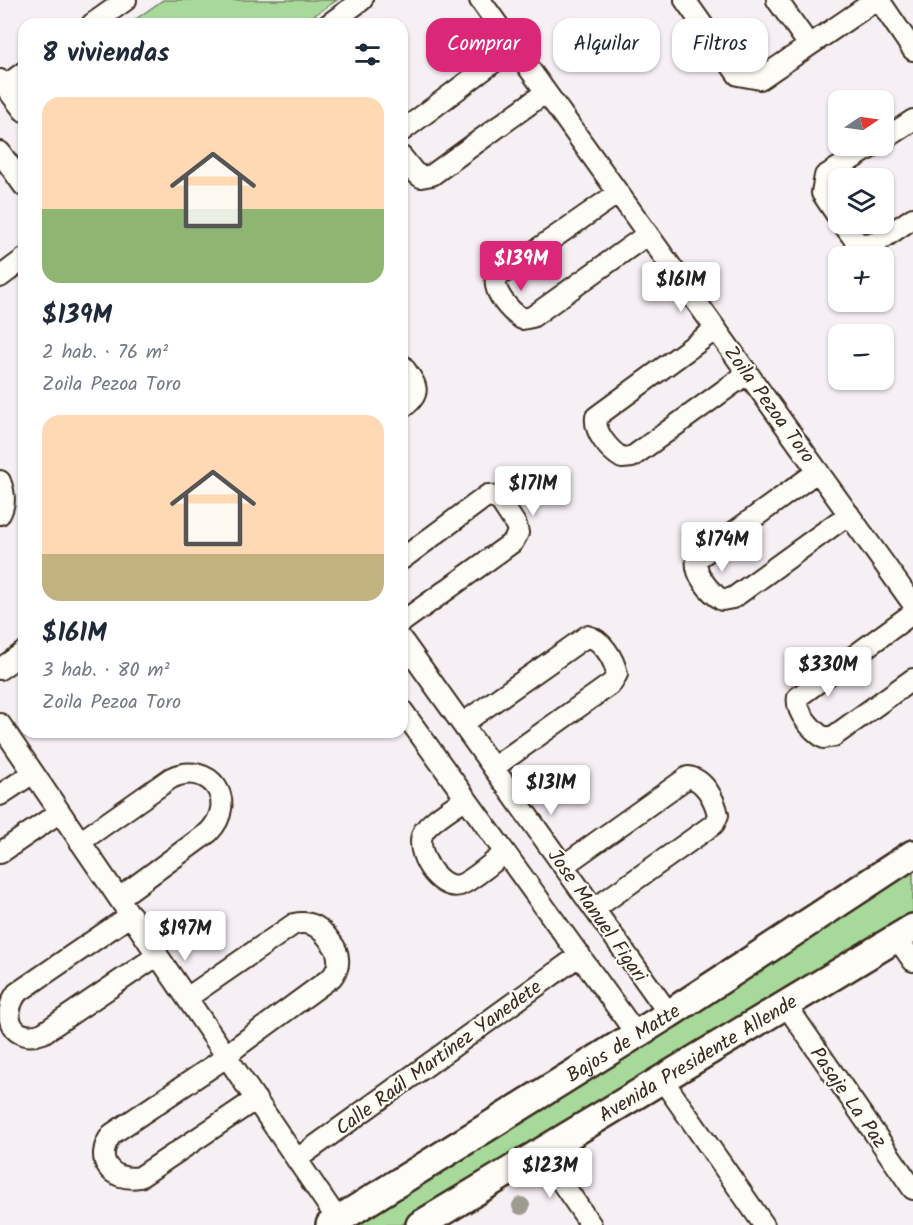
<!DOCTYPE html>
<html lang="es">
<head>
<meta charset="utf-8">
<style>
	body { margin:0; font-family:Kalam,sans-serif; background:#f2f2f3; color:#1f2937; height:100vh; display:flex; flex-direction:column; font-size:22px; white-space:nowrap }
	* { box-sizing:border-box; margin:0 }
	p { font-size:20px; color:#747a83 }
	.icon { flex:none; width:33px; height:33px; fill:none; stroke:currentColor; stroke-width:2; stroke-linecap:round; stroke-linejoin:round }
	.map { position:relative; flex:1; overflow:hidden }
	.panel { position:absolute; left:18px; top:18px; width:390px; height:720px; display:flex; flex-direction:column; background:#fff; border-radius:18px; box-shadow:0 2px 4px #0004 }
	.panel>* { flex:none }
	.hud { position:absolute; left:426px; top:18px; width:396px; height:54px; display:flex; gap:12px }
	.needle { width:39px; rotate:77deg }
	.buttons { position:absolute; left:828px; top:90px; display:grid; gap:12px }
	.buttons a { display:grid; place-items:center; width:66px; height:66px; border-radius:12px; background:#fff; box-shadow:0 2px 4px #0004; font-size:30px }
	.price { position:absolute; translate:-50% -51px; padding:0 14px; border-radius:6px; background:#fff; color:#222; font-size:20px; line-height:39px; filter:drop-shadow(0 2px 3px #0008) }
	.price::after { content:''; position:absolute; left:50%; top:36px; width:18px; height:14px; margin-left:-9px; background:inherit; clip-path:polygon(0 0,100% 0,50% 100%) }
	.price.on { background:#db2777; color:#fff }
	ul { padding:0; list-style:none }
	li { display:grid; align-content:center; gap:12px; height:318px; padding:0 24px }
	li span { display:grid; place-items:center; height:186px; border-radius:18px; color:#555 }
	li>.icon { margin-inline-start:auto }
	span .icon { width:108px; height:108px; fill:#fffc; stroke-width:1 }
	li b { font-size:26px }
	h2 { display:flex; justify-content:space-between; align-items:center; height:72px; padding:0 24px; font-size:26px }
	.chip { padding:0 21px; border-radius:18px; background:#fff; box-shadow:0 2px 4px #0004; font-size:21px; line-height:54px }
	.chip.on { background:#db2777; color:#fff }
	.map>svg:first-child { display:block }
	.green { fill:#a7d99b; stroke:#71825c; stroke-width:1.5 }
	.lines { fill:none; stroke-linecap:round; stroke-linejoin:round }
	.minor-casing { stroke:#3b2a1e; stroke-width:24 }
	.secondary-casing { stroke:#3b2a1e; stroke-width:32 }
	.minor { stroke:#fdfcf7; stroke-width:20 }
	.secondary { stroke:#fdfcf7; stroke-width:27 }
	.tree { fill:#9e9b90 }
	.labels { text-anchor:middle; stroke-width:4.5; stroke-linejoin:round; paint-order:stroke }
	.street-label { font-size:20px; fill:#3b2a1e; stroke:#fdfcf7 }
</style>
</head>
<body>
<div class="map">
<svg width="913" height="1225" viewBox="0 0 913 1225">
	<rect width="100%" height="100%" fill="#f6f0f5"/>
	<filter id="ink" filterUnits="userSpaceOnUse"><feTurbulence type="fractalNoise" baseFrequency=".0167" numOctaves="2"/><feDisplacementMap in="SourceGraphic" scale="12" xChannelSelector="R" yChannelSelector="G"/><feConvolveMatrix kernelMatrix="1 2 1 2 8 2 1 2 1" color-interpolation-filters="sRGB"/></filter>
	<g filter="url(#ink)">
		<path class="green" d="M163 0H337L301 24H129Z
			M913 868V916L622 1095 401 1225H348Z"/>
		<g class="lines">
			<defs>
				<path id="minor" d="M480 0 913 604
					M685 0 738 75 760 79 876 0
					M777 0 809 45
					M879 0 913 50
					M92 24 126 0
					M329 24 362 0
					M0 80 24 111
					M5 86 24 72
					M402 131 514 47
					M884 139 913 120
					M0 152 24 186
					M402 157 414 172 421 177 432 175 546 92
					M618 193 496 278C493 293 510 311 522 319L532 317 648 234
					M838 217 822 193 825 176 873 146
					M843 224 858 244 876 243 913 218
					M0 277 24 259
					M716 329 596 417C594 433 610 451 622 458L632 457 748 373
					M402 365C415 384 425 392 402 408
					M818 471 697 559C694 575 710 592 722 600L733 598 849 514
					M0 481C5 493 6 503 0 514
					M402 559 488 495 493 497 501 502 516 525 518 533 513 542 402 622
					M913 613 798 697C795 712 812 730 824 738L834 736 913 679
					M402 640 669 1014
					M0 669 24 652
					M402 710 637 1035
					M0 724 338 1220
					M462 724 587 636C602 639 614 659 617 674L612 683 493 768
					M0 795 33 773
					M466 798C455 806 428 822 423 833 414 851 438 891 460 885 472 881 494 861 505 853
					M80 842 171 778C210 760 239 801 209 832L119 898
					M0 853 60 812
					M563 866 688 777C704 779 715 800 718 815L714 824 594 909
					M131 915 17 993C0 1016 13 1044 43 1033L158 955
					M897 938 913 961
					M187 998 294 924C312 920 321 928 331 942 335 947 338 953 338 959 339 966 336 972 332 977L238 1046 216 1064 112 1134C93 1159 110 1182 140 1177L256 1099
					M786 1005 913 1189
					M662 1079 764 1225
					M541 1152 591 1225
					M297 1159 580 955"/>
				<g id="secondary">
					<path id="s1" d="M330 1225 669 1014 913 854"/>
					<path id="s2" d="M420 1225 913 928"/>
				</g>
			</defs>
			<use href="#minor" class="minor-casing"/>
			<use href="#secondary" class="secondary-casing"/>
			<use href="#minor" class="minor"/>
			<use href="#secondary" class="secondary"/>
		</g>
		<circle class="tree" cx="521" cy="1206" r="9"/>
	</g>
	<g class="labels">
		<g class="street-label">
			<text transform="translate(770 404) rotate(54)" y="7">Zoila Pezoa Toro</text>
			<text transform="translate(598 915) rotate(55)" y="7">Jose Manuel Figari</text>
			<text dy="7" stroke="none"><textPath href="#s1" startOffset="345">Bajos de Matte</textPath></text>
			<text transform="translate(438 1057) rotate(-36)" y="7">Calle Raúl Martínez Yanedete</text>
			<text dy="7" stroke="none"><textPath href="#s2" startOffset="324">Avenida Presidente Allende</textPath></text>
			<text transform="translate(849 1097) rotate(55)" y="7">Pasaje La Paz</text>
		</g>
	</g>
</svg>
<div class="buttons">
<a><svg class="needle" viewBox="-14 -14 28 28"><path d="M0-13l5 13h-10z" fill="#e53935"/><path d="M0 13l5-13h-10z" fill="#747a83"/></svg></a>
<a><svg class="icon" aria-label="layers" viewBox="0 0 24 24"><path d="M12 4l9 5-9 5-9-5zM3 14l9 5 9-5"/></svg></a>
<a>+</a>
<a>−</a>
</div>
<b class="price on" style="left:521px;top:292px">$139M</b>
<b class="price" style="left:681px;top:313px">$161M</b>
<b class="price" style="left:533px;top:517px">$171M</b>
<b class="price" style="left:722px;top:573px">$174M</b>
<b class="price" style="left:828px;top:698px">$330M</b>
<b class="price" style="left:551px;top:816px">$131M</b>
<b class="price" style="left:185px;top:962px">$197M</b>
<b class="price" style="left:550px;top:1199px">$123M</b>
<div class="hud">
<a class="chip on">Comprar</a>
<a class="chip">Alquilar</a>
<a class="chip">Filtros</a>
</div>
<section class="panel">
<h2>8 viviendas<svg class="icon" aria-label="filters" viewBox="0 0 24 24"><path d="M4 7h16M4 17h16"/><circle cx="9" cy="7" r="2"/><circle cx="15" cy="17" r="2"/></svg></h2>
<ul>
<li><span style="background:linear-gradient(#ffd9b3 60%,#8fb573 0)"><svg class="icon" aria-label="home" viewBox="0 0 24 24"><path d="M3 11l9-7 9 7M6 9v11h12V9"/></svg></span><div><b>$139M</b><p>2 hab. · 76 m²</p><p>Zoila Pezoa Toro</p></div></li>
<li><span style="background:linear-gradient(#ffd9b3 75%,#c2b280 0)"><svg class="icon" aria-label="home" viewBox="0 0 24 24"><path d="M3 11l9-7 9 7M6 9v11h12V9"/></svg></span><div><b>$161M</b><p>3 hab. · 80 m²</p><p>Zoila Pezoa Toro</p></div></li>
</ul>
</section>
</div>
</body>
</html>
